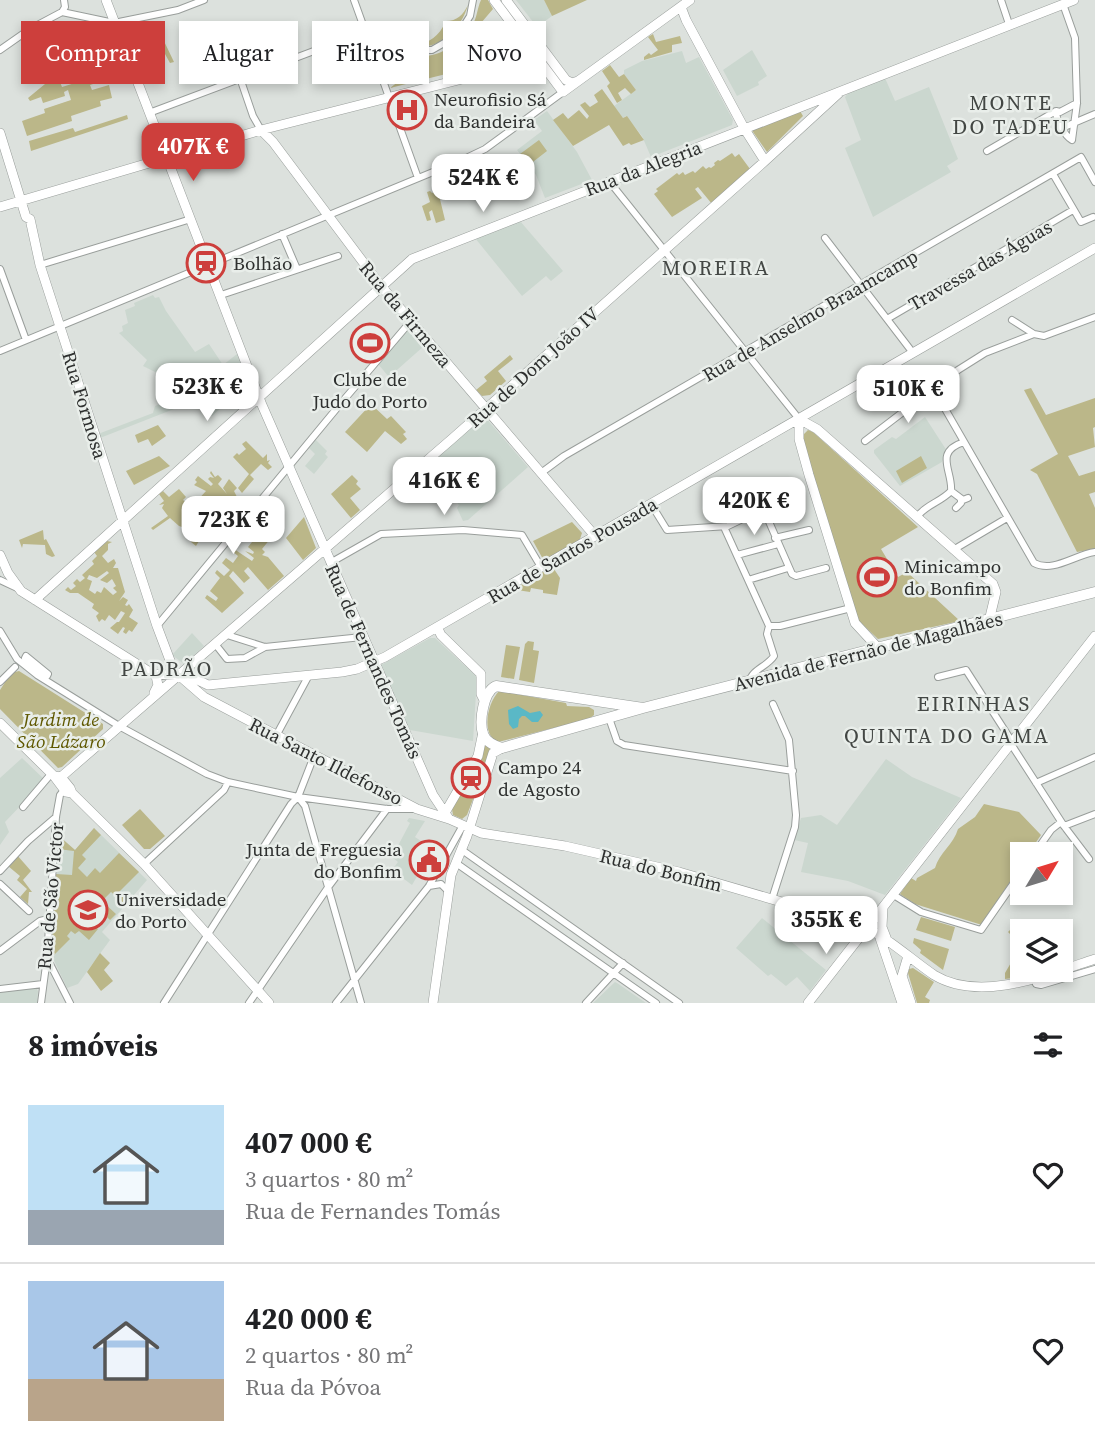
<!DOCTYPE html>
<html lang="pt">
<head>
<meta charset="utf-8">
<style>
	body { margin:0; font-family:"Source Serif 4",serif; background:#f2f2f2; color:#202124; height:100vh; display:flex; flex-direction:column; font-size:26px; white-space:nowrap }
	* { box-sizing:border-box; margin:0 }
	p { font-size:23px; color:#757577 }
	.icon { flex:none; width:38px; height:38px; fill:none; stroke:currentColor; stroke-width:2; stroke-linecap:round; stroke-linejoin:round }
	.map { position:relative; height:1003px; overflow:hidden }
	.drawer { display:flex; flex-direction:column; background:#fff; flex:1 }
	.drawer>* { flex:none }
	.guide { position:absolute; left:21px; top:21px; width:700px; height:63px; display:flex; gap:14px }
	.needle { width:46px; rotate:52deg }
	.controls { position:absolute; left:1010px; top:842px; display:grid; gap:14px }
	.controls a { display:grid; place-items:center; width:63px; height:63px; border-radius:0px; background:#fff; box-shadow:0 4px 10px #0003; font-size:35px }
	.price { position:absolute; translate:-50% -60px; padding:0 16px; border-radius:14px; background:#fff; color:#222; font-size:23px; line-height:46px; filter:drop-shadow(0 2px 4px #0008) }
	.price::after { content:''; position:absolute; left:50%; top:42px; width:21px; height:16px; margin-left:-10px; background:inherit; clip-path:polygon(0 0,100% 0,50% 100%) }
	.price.current { background:#cd3f3c; color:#fff }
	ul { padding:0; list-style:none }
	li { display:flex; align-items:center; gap:21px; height:175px; padding:0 28px }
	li+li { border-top:2px solid #e0e0e0 }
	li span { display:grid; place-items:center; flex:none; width:196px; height:140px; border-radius:0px; color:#555 }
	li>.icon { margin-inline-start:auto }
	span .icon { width:84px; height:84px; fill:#fffc; stroke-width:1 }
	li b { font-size:30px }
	h2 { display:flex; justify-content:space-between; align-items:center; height:84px; padding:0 28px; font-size:30px }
	.chip { padding:0 24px; border-radius:0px; background:#fff; box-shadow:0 4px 10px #0003; font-size:24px; line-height:63px }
	.chip.current { background:#cd3f3c; color:#fff }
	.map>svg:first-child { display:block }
	.built { fill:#cbd7cf }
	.green { fill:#bbb789; fill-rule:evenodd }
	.water { fill:#5ab8c6 }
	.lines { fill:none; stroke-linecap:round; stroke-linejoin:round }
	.secondary-tunnel { stroke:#b9beba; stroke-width:9; stroke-dasharray:9 4.5; stroke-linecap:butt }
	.street-casing { stroke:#999e9b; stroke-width:8 }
	.secondary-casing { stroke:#999e9b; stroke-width:10 }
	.primary-casing { stroke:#999e9b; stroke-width:11 }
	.street { stroke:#fff; stroke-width:6 }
	.secondary { stroke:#fff; stroke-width:9 }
	.primary { stroke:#fff; stroke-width:10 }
	.labels { text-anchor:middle; stroke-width:5; stroke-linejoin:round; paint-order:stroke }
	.poi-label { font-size:19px; fill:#2e302f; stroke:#e9eeea; text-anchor:start }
	.street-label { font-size:19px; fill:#2e302f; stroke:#e9eeea }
	.park-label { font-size:19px; font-style:italic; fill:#5f5800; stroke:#e9eeea }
	.neighbourhood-label { font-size:21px; letter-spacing:2px; fill:#434744; stroke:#e9eeea }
</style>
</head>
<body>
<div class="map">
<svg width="1095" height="1003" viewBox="0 0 1095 1003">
	<rect width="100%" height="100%" fill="#dce1dd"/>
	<path class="built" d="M516 0H544L552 16 537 27Z
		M752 50 767 76 758 82 759 85 737 96 723 70Z
		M682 51 686 63 699 57 733 120 732 125 651 157 642 136 626 116 623 118 614 106 636 90 624 74V70L642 61Z
		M885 78 895 101 929 87 958 159 947 166 951 172 873 217 845 148 861 140 845 97 851 90Z
		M547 111 577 152 592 180 545 198 536 175 517 150 542 131 534 120Z
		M520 221 563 271 551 281 546 276 522 296 475 238Z
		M153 295 155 298 159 297 166 311 195 352 209 344 223 365 237 354 242 365 211 391V395L222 407 212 416 197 400 100 438 98 434 153 413 155 406 187 394 163 376 143 366 147 360 119 333 123 331 122 326 128 323 125 310 135 306 134 303Z
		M407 329 424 346 389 377 378 364Z
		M482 417H485L528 467 468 520 463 521 457 508 459 505 426 465Z
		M925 417 947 451 942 462 900 486 874 453V450L892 437 896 439Z
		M315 439 327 451 325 454 328 457 314 474 305 466 315 454 308 447Z
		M192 633 204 646 184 664 172 655Z
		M430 638H435L477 677 473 741 410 730 381 665Z
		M22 758 45 780 5 822 9 832 0 845V778Z
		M886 759 912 777 961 798 885 895 848 881 801 872 808 843 794 840 801 818 821 815 837 825Z
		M409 818 425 821 415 837 424 843 422 847 429 850 421 862 422 868 412 885 392 870 398 862 392 857 410 823 407 821Z
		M94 828 147 880 102 932 110 940 91 966 78 984 67 988 50 952 54 899H59L61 882 56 881 59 836 75 850Z
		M762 918 826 970 810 991 797 977 786 986 771 974 768 976 736 948Z
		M615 982 617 983 646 1003H593Z
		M36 988 38 991 37 1003H0V992Z"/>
	<path class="green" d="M481 0H488L493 9 481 23 490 26 482 33 502 60 390 88 403 78 406 55 379 46C391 48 403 54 415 56 437 59 461 44 472 26 477 18 477 9 481 0Z
		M544 0H587L552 16Z
		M468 5C461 29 441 49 415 47 406 46 401 45 396 38 417 49 436 44 446 21 457 21 463 15 468 5Z
		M156 34 159 38 162 37 174 62 170 63 165 54 147 65 143 49 141 50 138 42 146 36 148 38Z
		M653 34 656 42 680 36 682 43 672 45V52L644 60V57L649 53 651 55 658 50 648 37Z
		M610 65 619 77 624 74 636 90 631 94 625 88 618 93 622 100 617 103 607 86 610 83 602 71Z
		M56 72 62 87 91 78 92 82 99 80V82L90 85 92 90 109 85 112 98 100 101 101 106 71 116 72 121 27 136 22 121 45 113 44 109 71 100 68 90 64 92 65 96 43 103 41 97 30 101 28 98 45 84 40 77 43 74 48 84 52 80 50 76Z
		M602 89 623 118 627 116 644 140 631 145 629 143 623 146 609 125 573 146 553 120 563 113 568 119 579 110 587 119 589 116 580 105 585 102 590 107 598 102 594 95Z
		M800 111 803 116 767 152 751 129Z
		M127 115 128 119 31 151 29 141 73 128 75 132Z
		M539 140 547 151 529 165 520 154Z
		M732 153 735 157 739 154 750 169 712 204 698 187 695 189 702 198 672 217 654 194 658 191 656 189 677 173 679 175 683 172 685 175 693 171 695 173 703 166 706 169 709 167 711 168 715 165 714 163 718 160 720 161Z
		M430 191 432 193 438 191 445 220 436 223 432 210 429 212 431 220 427 221 422 206 430 202 427 192Z
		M510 355 513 359 498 371 506 381 490 395 482 396 476 390 487 381 484 377Z
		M1031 388 1046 415 1095 398V427L1093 428 1095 447 1068 456 1079 476 1095 471V492L1089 494 1095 508V549L1077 552 1037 474 1030 470 1058 454 1024 390Z
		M371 404 387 419 391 416 406 432 403 434 407 439 401 444 385 431 367 452 345 432Z
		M158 425 166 436 152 446 148 439 138 443 135 435Z
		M808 430 813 432 918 527 881 549 898 577 907 572 960 621 878 639 859 621 802 439 803 435Z
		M246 441 263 458 267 454V461L270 460 268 463 272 467 268 470 261 464 250 475 254 479 242 493 238 488 249 474 233 457 237 453 239 455 246 449 242 444Z
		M159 456 170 466 134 485 126 471Z
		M921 456 927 468 902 483 896 471Z
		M211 471 215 477 218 475 222 479 218 484 227 494 223 488 229 479 237 488 234 491 238 499 234 503 229 502 209 525 211 527 204 534 198 532 195 538 199 541 196 546 191 542 195 538 189 535 191 530 179 526 170 518 153 530 151 528 168 516 162 508 164 504 159 505 164 501 159 494 163 491 169 497 179 489 186 497 183 500 190 505 194 504 206 491 194 485 197 482 195 480 198 476 211 486 213 484 208 479 210 477 214 478 210 473Z
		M352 475 358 481 356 484 361 489 350 498 360 510 351 518 331 494Z
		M304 517 316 548 303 560 286 538Z
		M269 521 282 532 275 540 271 538 262 549 265 552 262 555 268 557 284 576 268 590 248 567 244 571 250 578 244 583 233 571 229 576 244 593 222 613 205 598 207 595 216 601 218 598 210 591 220 578 215 573 217 570 224 576 230 570 222 563 226 558 233 563 238 556 232 551 234 549 252 561 254 558 245 551 253 554 254 552 248 547Z
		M572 522 582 533 579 542 544 561 533 541Z
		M43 530 44 540 46 539 55 556 52 557 46 554 45 545 23 544 22 548 19 540Z
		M107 541 112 542 108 544V550L102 556 108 563 114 559 116 563 113 568H118L125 592 119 601 123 597 128 600 125 605 127 606 129 604 133 610 129 617 138 623 132 632 129 630 126 634 123 632 125 628 123 627 118 634 110 628 117 622H119L125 613 121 611 115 620 109 615 105 621 102 619 99 622 96 616 99 613 92 608 94 604 78 593H70L65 590 68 587 71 590 76 586 73 583 77 579 80 582 85 578 82 575 94 564 92 561 97 556 94 552ZM107 571 109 573 100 580 107 583 112 579 116 586 113 588 117 592 113 595 104 587 101 593 97 591 95 594 89 590 92 581 87 579 89 575 97 578Z
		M552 566 560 578 557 595 543 593V590L531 588 530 592 517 590 516 588Z
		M528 641 534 642 533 650 539 651 534 683 519 680 525 644Z
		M506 645 520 647 514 679 501 677Z
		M19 671 103 724V729L62 767 58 768 0 709V690L11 673Z
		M499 691 566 703 567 706 589 707 594 710V715L589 719 498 742C480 734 488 702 499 691Z
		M485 742 493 747 467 815 462 819 453 815 452 809 481 760Z
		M984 804 1019 812 1041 835 1028 854H1022V863L982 925 915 904 900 894 911 878 916 881 917 878 935 868C939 853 954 844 958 829L975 817Z
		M140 809 165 836 150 849H144L122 825Z
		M94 828 101 835 82 855 86 859 78 868 87 877 95 868 100 873 119 853 139 872 119 892 129 901 126 905 111 892 102 901 116 914 110 920 93 904 84 913V916L98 929 89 940 79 931 75 934 71 931 67 936 70 939 52 957 50 952 54 899H59L61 882 56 881V874L72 875 74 851 58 849 59 836 75 850Z
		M17 855 31 871 23 880 32 892H29L28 904 20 897 27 889 17 880 20 876 8 866Z
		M921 917 955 927 951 941 916 930Z
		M1010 930 1022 942V970H1037L1013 978 1005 979V973L1016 954 1012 936 1008 932Z
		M914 938 949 949 943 970 920 953 921 950 913 943Z
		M100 953 110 963 104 970 113 981 101 991 87 972Z
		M913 968 934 982 925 997 930 1000 929 1003H917L908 973 909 969Z"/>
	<path class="water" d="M518 706 530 713 540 711 543 715 538 722H532L525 716H522L519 719 518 727 513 729 509 724 508 710Z"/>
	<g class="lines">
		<path class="secondary-tunnel" d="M513 66 528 64"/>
		<defs>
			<path id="street" d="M354 0 418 178
				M1001 0 1009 24
				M1063 4 1075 38 1077 103 1072 140
				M62 12 65 7 64 0
				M0 50 30 29 62 12 114 23 178 10 204 0
				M240 78 253 116 261 130
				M1056 111C1056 120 1064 135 1072 140
				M149 113 359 34 412 50H432L458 35 470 16 473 0
				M1062 128 1095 114
				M987 151 1056 111 1060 112 1077 103
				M1053 174 1081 222 1093 217
				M609 181 799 419
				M282 234 297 269
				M825 238 913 353
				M40 265 191 219
				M0 269 26 340
				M221 295 338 256
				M887 319 1073 210
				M1012 320 1034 334
				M0 351 462 160 485 149 563 92
				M933 388 1034 563C1053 573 1074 555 1095 552
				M865 441 958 370 985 353 1034 334 1044 336 1095 317
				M541 473 564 456 1081 157 1095 182
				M951 491 963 500 968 498
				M651 504 667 530 728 526 790 496
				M763 508 792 574 796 576 826 568
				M956 508 961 503V499
				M917 517C925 505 941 502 951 491 953 471 933 452 964 442
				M724 527 769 626H780L851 608
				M775 538 809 530
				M953 550 1007 518
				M737 555 778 544
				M330 563 381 534 463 530 522 535 541 567
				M0 580 17 588
				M748 580 788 568
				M157 626 342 402 411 321
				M0 631 17 659 37 675 119 726 207 774 228 782 298 797 387 809H415
				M227 635 265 647 362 637
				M216 645 227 659 245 658 265 647
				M26 656 48 674 47 676 25 658Z
				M938 677 966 670 1009 737 1011 744 1064 826 1089 859
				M750 681C751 670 768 666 774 656L767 634 769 626
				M0 682 15 667
				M609 718 617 741 624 745 793 771
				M276 736 309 675
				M1036 783 1095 757
				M298 797 305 806 361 1003
				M23 807 51 774
				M1064 826 1095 814
				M462 850 679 1003
				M1034 854 1051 830 1061 822
				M456 863 656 1003
				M144 864 224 790 228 782
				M0 871 28 841 56 817
				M0 884 29 911
				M429 886 441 884 448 891
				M892 894 921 912 981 930 1022 871
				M772 899 795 827 796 815 789 740 773 704
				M0 951 40 921 48 919
				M47 958 70 1003
				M1034 978 1036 984 1041 985 1095 969
				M0 989 43 984
				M41 1003 47 958 56 817 60 795 64 790
				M164 1003 291 804 298 797 314 756
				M249 1003 329 886 387 809
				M336 1003 429 886 462 827
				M586 1003 623 963"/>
			<path id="secondary" d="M106 0 262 405 433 795 449 819 481 833 565 846 679 872 857 924C886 935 909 958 934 975 980 1003 1047 975 1095 959
				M494 0 563 92 690 0
				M506 0 566 80 572 83 578 81
				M681 7 686 20 744 128 765 161
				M525 60 534 53 536 48
				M261 130 273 142 381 286 595 536
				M0 133 26 217 30 219 40 265 157 626 174 671 204 697 417 809 449 819
				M0 207 261 130 513 66
				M799 419 817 429 993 584 996 592 989 621
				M799 419V439L809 475 855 623 879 649
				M0 555 8 573 21 591 156 676 158 685 154 693
				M35 600 412 259 1074 0
				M437 627 441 635 481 674V694L484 700
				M153 674 189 676 208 685
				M208 685 342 672 357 669 385 657 1095 248
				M0 723 54 776 66 792 72 793
				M54 776 61 777 70 788 72 793 144 864 269 1003
				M61 777 453 438 765 161 839 93
				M446 811 478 756 483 732
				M883 907 882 927 887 940
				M879 935 902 1003
				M908 956 902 976 911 1003
				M433 1003 451 875 467 836 493 753 502 748
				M808 1003 1095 636"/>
			<path id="primary" d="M643 708 496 686C483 692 479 721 483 734 486 742 495 746 502 748L643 708 1095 592"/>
		</defs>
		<use href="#street" class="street-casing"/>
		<use href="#secondary" class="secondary-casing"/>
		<use href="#primary" class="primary-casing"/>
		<use href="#street" class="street"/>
		<use href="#secondary" class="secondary"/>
		<use href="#primary" class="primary"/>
	</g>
	<defs>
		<symbol id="hospital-ring" viewBox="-11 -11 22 22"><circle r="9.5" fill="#e9eeea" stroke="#cd3f3c" stroke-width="1.5"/><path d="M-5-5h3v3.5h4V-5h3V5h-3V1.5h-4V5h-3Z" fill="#cd3f3c"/></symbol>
		<symbol id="station-ring" viewBox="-11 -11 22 22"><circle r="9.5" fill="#e9eeea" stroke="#cd3f3c" stroke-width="1.5"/><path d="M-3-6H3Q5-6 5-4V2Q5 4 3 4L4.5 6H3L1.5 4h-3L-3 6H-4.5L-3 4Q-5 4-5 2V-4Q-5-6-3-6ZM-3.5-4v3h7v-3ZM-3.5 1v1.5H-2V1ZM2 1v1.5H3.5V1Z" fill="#cd3f3c"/></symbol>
		<symbol id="stadium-ring" viewBox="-11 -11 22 22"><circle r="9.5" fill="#e9eeea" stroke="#cd3f3c" stroke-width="1.5"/><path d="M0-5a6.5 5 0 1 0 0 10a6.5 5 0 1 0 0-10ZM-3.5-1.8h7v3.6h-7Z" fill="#cd3f3c"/></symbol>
		<symbol id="civic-ring" viewBox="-11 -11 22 22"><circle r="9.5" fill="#e9eeea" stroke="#cd3f3c" stroke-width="1.5"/><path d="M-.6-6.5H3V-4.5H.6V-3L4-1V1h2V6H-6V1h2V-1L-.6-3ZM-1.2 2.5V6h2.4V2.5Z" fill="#cd3f3c"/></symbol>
		<symbol id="university-ring" viewBox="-11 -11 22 22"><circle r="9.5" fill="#e9eeea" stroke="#cd3f3c" stroke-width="1.5"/><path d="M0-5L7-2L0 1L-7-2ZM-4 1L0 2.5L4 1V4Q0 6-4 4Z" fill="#cd3f3c"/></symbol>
	</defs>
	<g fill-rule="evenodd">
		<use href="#hospital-ring" x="385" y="88" width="44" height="44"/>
		<use href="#station-ring" x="184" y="241" width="44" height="44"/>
		<use href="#stadium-ring" x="348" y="321" width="44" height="44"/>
		<use href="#stadium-ring" x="855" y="555" width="44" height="44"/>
		<use href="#station-ring" x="449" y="756" width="44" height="44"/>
		<use href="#civic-ring" x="407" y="838" width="44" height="44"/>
		<use href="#university-ring" x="66" y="888" width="44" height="44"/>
	</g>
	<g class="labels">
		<g class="poi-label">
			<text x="434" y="106">Neurofisio Sá<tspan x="434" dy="22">da Bandeira</tspan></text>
			<text x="233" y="270">Bolhão</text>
			<text x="370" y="386" text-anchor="middle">Clube de<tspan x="370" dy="22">Judo do Porto</tspan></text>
			<text x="904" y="573">Minicampo<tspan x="904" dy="22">do Bonfim</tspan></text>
			<text x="498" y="774">Campo 24<tspan x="498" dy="22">de Agosto</tspan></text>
			<text x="402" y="856" text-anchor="end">Junta de Freguesia<tspan x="402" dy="22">do Bonfim</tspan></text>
			<text x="115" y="906">Universidade<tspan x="115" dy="22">do Porto</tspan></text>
		</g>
		<g class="street-label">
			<text transform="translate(643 168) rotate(-21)" y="7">Rua da Alegria</text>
			<text transform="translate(980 265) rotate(-30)" y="7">Travessa das Águas</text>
			<text transform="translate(406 314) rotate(50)" y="7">Rua da Firmeza</text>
			<text transform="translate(810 315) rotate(-30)" y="7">Rua de Anselmo Braamcamp</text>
			<text transform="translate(533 367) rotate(-42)" y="7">Rua de Dom João IV</text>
			<text transform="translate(85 405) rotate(73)" y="7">Rua Formosa</text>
			<text transform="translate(572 550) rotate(-30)" y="7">Rua de Santos Pousada</text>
			<text transform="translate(868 651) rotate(-14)" y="7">Avenida de Fernão de Magalhães</text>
			<text transform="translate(374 661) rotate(66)" y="7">Rua de Fernandes Tomás</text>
			<text transform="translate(326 761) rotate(27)" y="7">Rua Santo Ildefonso</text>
			<text transform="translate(661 870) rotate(14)" y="7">Rua do Bonfim</text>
			<text transform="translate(50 896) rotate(-85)" y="7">Rua de São Victor</text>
		</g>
		<g class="park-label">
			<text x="61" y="726">Jardim de<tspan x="61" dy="22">São Lázaro</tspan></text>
		</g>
		<g class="neighbourhood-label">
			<text x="1011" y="110">MONTE<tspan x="1011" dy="24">DO TADEU</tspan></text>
			<text x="716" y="275">MOREIRA</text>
			<text x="167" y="676">PADRÃO</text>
			<text x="974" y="711">EIRINHAS</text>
			<text x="947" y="743">QUINTA DO GAMA</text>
		</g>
	</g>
</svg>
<div class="controls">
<a><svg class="needle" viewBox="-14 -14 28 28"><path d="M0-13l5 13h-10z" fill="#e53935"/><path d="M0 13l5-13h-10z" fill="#757577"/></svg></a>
<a><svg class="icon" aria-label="layers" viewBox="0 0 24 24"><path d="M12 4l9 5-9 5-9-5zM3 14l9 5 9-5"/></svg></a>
</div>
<b class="price current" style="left:193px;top:183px">407K €</b>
<b class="price" style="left:483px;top:214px">524K €</b>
<b class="price" style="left:207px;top:423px">523K €</b>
<b class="price" style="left:908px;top:425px">510K €</b>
<b class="price" style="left:444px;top:517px">416K €</b>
<b class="price" style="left:754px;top:537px">420K €</b>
<b class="price" style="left:233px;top:556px">723K €</b>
<b class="price" style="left:826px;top:956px">355K €</b>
<div class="guide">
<a class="chip current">Comprar</a>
<a class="chip">Alugar</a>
<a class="chip">Filtros</a>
<a class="chip">Novo</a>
</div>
</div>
<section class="drawer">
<h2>8 imóveis<svg class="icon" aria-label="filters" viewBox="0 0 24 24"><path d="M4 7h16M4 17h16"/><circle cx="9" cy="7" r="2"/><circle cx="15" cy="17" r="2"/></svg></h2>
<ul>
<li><span style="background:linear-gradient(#bfe0f5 75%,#9aa5b1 0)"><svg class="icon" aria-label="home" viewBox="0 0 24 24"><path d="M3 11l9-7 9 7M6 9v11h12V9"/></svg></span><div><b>407 000 €</b><p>3 quartos · 80 m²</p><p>Rua de Fernandes Tomás</p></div><svg class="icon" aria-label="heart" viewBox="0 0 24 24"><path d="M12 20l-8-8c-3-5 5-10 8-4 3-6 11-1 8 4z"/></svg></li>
<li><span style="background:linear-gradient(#a9c7e8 70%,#b9a48a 0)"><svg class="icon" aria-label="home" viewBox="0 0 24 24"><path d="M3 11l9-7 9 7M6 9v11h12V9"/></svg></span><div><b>420 000 €</b><p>2 quartos · 80 m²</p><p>Rua da Póvoa</p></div><svg class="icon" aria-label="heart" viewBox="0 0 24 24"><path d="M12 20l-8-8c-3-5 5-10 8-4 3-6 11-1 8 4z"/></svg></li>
</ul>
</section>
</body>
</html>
